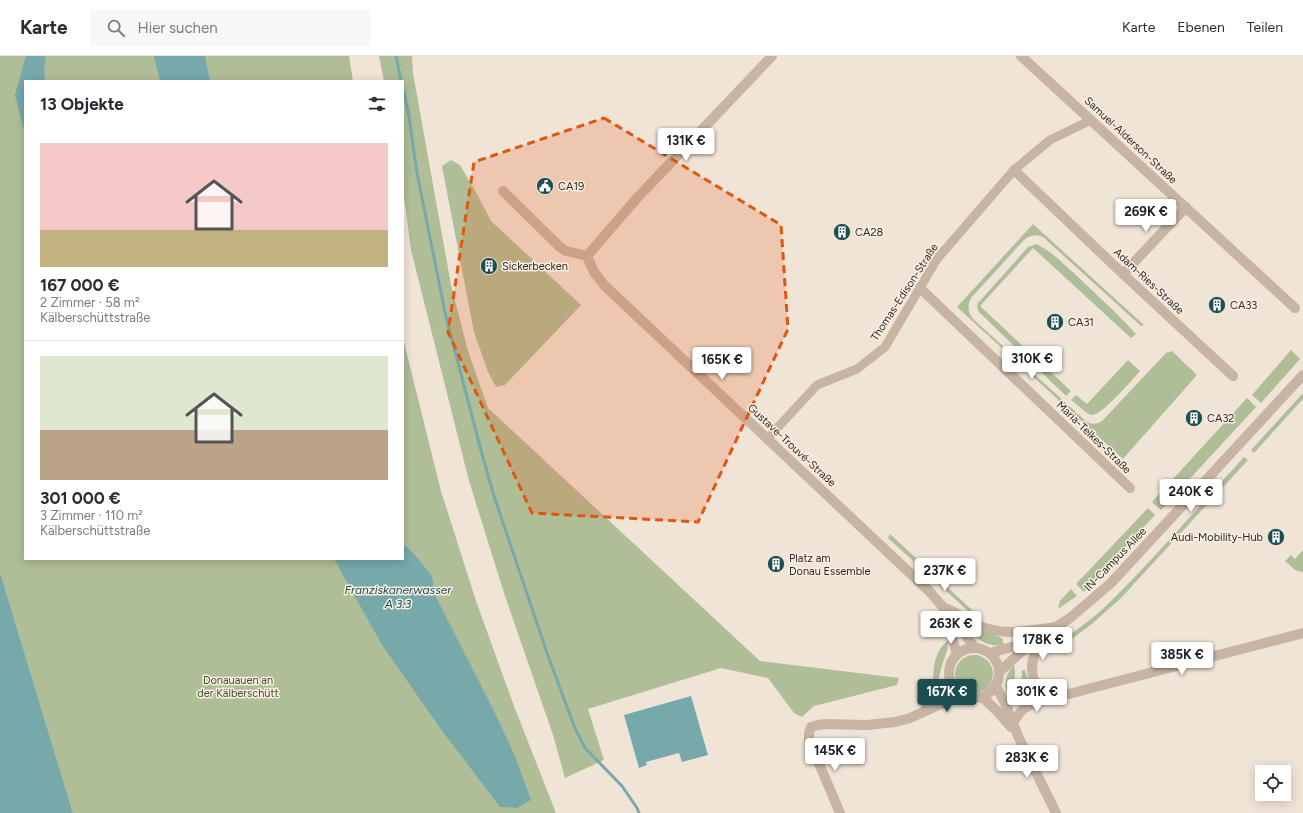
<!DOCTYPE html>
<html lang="de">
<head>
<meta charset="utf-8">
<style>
	body { margin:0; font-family:Figtree,sans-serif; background:#f7f7f7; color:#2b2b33; height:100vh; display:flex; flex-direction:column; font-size:15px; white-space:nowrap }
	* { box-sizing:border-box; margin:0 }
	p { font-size:13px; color:#7c7c81 }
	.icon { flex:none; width:22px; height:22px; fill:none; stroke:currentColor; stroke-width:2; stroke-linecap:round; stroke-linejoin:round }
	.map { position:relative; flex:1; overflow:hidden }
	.side { position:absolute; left:24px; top:24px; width:380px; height:480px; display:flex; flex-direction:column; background:#fff; border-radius:0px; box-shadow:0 2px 10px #0003 }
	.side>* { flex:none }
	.tools { position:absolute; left:1255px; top:709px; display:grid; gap:8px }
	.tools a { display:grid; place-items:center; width:36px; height:36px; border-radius:0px; background:#fff; box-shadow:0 2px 10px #0003; font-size:20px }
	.price { position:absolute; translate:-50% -34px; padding:0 9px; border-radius:4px; background:#fff; color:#222; font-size:13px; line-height:26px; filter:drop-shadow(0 1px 2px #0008) }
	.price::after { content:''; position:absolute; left:50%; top:24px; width:12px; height:9px; margin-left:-6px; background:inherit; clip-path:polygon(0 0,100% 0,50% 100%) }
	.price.current { background:#1c4e52; color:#fff }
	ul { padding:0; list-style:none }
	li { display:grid; align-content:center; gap:8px; height:212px; padding:0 16px }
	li+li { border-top:1px solid #e1e1e2 }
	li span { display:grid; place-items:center; height:124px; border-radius:0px; color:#555 }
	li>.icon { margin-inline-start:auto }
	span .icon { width:72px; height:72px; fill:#fffc; stroke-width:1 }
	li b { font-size:17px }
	h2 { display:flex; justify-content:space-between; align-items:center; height:48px; padding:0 16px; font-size:17px }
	header { display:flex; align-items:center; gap:24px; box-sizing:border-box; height:56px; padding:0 20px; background:#fff; border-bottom:1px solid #e1e1e2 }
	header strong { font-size:19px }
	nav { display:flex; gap:22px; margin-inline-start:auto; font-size:14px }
	.search { width:280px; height:36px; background:#f7f7f7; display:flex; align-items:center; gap:10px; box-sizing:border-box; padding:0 14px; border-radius:0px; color:#7c7c81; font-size:15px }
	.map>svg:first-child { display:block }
	.green { fill:#b0be98 }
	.water { fill:#77a9ab }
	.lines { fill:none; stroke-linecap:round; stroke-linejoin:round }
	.stream { stroke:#77a9ab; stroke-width:3 }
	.pedestrian { stroke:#c7b4a3; stroke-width:9 }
	.minor { stroke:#c7b4a3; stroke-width:10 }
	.tertiary { stroke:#c7b4a3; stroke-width:10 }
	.marked { fill:#df570d; fill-opacity:0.2; stroke:#df570d; stroke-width:3; stroke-dasharray:8 5; stroke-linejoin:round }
	.labels { text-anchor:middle; stroke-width:3; stroke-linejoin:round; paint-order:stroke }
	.street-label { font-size:11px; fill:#322925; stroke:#f8eee2 }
	.poi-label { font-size:11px; fill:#322925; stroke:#f8eee2; text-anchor:start }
	.park-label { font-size:11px; fill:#41502a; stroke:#f8eee2 }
	.water-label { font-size:12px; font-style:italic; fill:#1c4e52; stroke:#f8eee2 }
</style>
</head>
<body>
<header>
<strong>Karte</strong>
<div class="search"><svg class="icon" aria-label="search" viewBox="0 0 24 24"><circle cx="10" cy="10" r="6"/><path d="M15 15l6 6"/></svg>Hier suchen</div>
<nav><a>Karte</a><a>Ebenen</a><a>Teilen</a></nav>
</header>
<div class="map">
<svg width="1303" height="757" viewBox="0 0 1303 757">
	<rect width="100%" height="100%" fill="#f0e4d7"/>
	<path class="green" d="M0 0H349L353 25H25V503H403V282L441 435 476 545 514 650 556 757H73L0 516Z
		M379 0H412L413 17 451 229 468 295 488 352 760 605 899 622 897 629 814 650 802 661 794 657 768 622 721 612 588 653 604 704 565 722 553 679 505 540 469 425 411 194 403 133V25H384Z
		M451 104 460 109 477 138 491 165 581 249 505 329 496 331 488 316 474 276 442 110Z
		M1033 168 1144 269 1141 270 1043 181C1035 178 1030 179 1024 184L971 242C967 250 968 256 973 263L1087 366C1093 369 1097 368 1102 365L1166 297 1172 295 1197 319 1123 403 957 251Z
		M1036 188C1052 195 1064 209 1077 220 1097 239 1118 258 1136 278L1131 282 1033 192 980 250 1071 335 1066 340 979 256C977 252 976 249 979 246L1028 191Z
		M1291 294 1300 303 1261 347 1252 339Z
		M1128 304 1140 315C1133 323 1101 360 1092 359 1085 357 1077 348 1071 344L1076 339 1087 348Z
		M1303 337V343L1254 397 1251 394Z
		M1247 342 1256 351 1161 454 1152 446Z
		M1244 401 1248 404 1121 542 1093 567 1057 594 1055 592C1071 576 1091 565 1107 549 1155 502 1199 450 1244 401Z
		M1148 452 1155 459 1084 536 1076 528Z
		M890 478 972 554 973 559 968 555 888 482Z
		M1303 494V516H1302L1295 514 1285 505 1291 499 1295 503Z
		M1071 533 1077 540 1058 553 1060 545Z
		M975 572 1002 582 1004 589C990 591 979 586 970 575Z
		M948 585C949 595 944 601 942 610 939 618 940 624 935 631L933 630C933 614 934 594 948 585Z
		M955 618a19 19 0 1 1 38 0a19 19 0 1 1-38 0Z
		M1014 609C1016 619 1015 633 1008 641 1004 629 1005 618 1014 609Z
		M1022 614H1025L1031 634 1027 636 1021 633Z"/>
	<path class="water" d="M26 0H46L44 14 45 25H25V79L15 39Z
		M154 0H205L210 25H160Z
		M403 488 415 499 432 520 435 539 495 657 515 700 531 744 517 752 500 751 440 672 382 589 334 503H403Z
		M0 516 73 757H0Z
		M691 640 708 699 682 706 679 697 646 706 647 709 639 712 624 659Z"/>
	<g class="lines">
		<path class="stream" d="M396 0 401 25
			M403 32 409 60 417 117 446 261 482 398 493 437 546 594 574 670 585 692 622 730 637 752 639 757"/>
		<path class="pedestrian" d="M767 383 817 329 857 313 885 291 937 203 1014 114 1050 84 1091 64"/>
		<path class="minor" d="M1021 0 1295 252
			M1014 114 1123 218 1233 320
			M503 135 560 191 566 195 587 200 594 216 604 229 929 535 957 567 975 592
			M587 200 638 141 772 0
			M1123 218 1186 151
			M920 232 1130 432
			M947 553C957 557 965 563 975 568 1001 581 1028 575 1056 571
			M946 557 957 599
			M1053 575C1038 590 1029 599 1033 621 1036 635 1042 638 1055 641
			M926 653 950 624
			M1013 666 1023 653 1034 647 1303 577
			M840 757 809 684V677L811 671 818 669 825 668 867 669 895 666 910 662 961 639"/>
		<path class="tertiary" d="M949 617a25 25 0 1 1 50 0a25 25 0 1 1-50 0Z
			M990 597 1030 586
			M999 616 1032 586 1070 562 1111 527 1303 319
			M996 630 1005 647 1018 680 1056 757
			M982 641 997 655 1011 671"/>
	</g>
	<path class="marked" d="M604 62 781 169 788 273 698 466 532 457 448 276 474 106Z"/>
	<defs>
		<symbol id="civic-disc" viewBox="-11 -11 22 22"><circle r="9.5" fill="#1c4e52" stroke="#f8eee2"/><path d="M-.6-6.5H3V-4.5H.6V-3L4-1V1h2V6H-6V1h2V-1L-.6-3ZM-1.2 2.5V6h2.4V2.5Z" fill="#fff"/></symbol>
		<symbol id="building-disc" viewBox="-11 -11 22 22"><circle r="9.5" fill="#1c4e52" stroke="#f8eee2"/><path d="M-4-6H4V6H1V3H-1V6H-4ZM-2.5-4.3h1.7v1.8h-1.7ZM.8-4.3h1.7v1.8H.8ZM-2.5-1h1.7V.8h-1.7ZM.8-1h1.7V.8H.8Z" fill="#fff"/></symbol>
	</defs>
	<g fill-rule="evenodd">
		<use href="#civic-disc" x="535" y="120" width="20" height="20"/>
		<use href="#building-disc" x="832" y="166" width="20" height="20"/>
		<use href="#building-disc" x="479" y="200" width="20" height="20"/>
		<use href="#building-disc" x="1207" y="239" width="20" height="20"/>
		<use href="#building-disc" x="1045" y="256" width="20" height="20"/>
		<use href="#building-disc" x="1184" y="352" width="20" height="20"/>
		<use href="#building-disc" x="1266" y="471" width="20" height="20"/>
		<use href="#building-disc" x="766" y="498" width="20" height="20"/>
	</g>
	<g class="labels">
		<g class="street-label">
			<text transform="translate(1131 84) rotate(43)" y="4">Samuel-Alderson-Straße</text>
			<text transform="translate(1149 225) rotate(43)" y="4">Adam-Ries-Straße</text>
			<text transform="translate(904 236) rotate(-57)" y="4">Thomas-Edison-Straße</text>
			<text transform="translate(1094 381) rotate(44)" y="4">Maria-Telkes-Straße</text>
			<text transform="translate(792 389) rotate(43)" y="4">Gustave-Trouvé-Straße</text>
			<text transform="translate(1115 503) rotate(-46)" y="4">IN-Campus Allee</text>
		</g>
		<g class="poi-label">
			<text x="558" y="134">CA19</text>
			<text x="855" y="180">CA28</text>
			<text x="502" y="214">Sickerbecken</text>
			<text x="1230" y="253">CA33</text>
			<text x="1068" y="270">CA31</text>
			<text x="1207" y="366">CA32</text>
			<text x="1263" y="485" text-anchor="end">Audi-Mobility-Hub</text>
			<text x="789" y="506">Platz am<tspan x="789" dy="13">Donau Essemble</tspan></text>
		</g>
		<g class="park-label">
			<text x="238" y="628">Donauauen an<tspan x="238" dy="13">der Kälberschütt</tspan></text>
		</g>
		<g class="water-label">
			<text x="398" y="538">Franziskanerwasser<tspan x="398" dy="14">A 3.3</tspan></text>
		</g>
	</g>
</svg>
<div class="tools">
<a><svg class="icon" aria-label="locate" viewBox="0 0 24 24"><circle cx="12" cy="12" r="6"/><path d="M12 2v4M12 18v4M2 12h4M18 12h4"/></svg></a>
</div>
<b class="price" style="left:686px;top:106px">131K €</b>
<b class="price" style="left:1146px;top:177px">269K €</b>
<b class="price" style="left:1032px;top:324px">310K €</b>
<b class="price" style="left:722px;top:325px">165K €</b>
<b class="price" style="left:1191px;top:457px">240K €</b>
<b class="price" style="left:945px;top:536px">237K €</b>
<b class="price" style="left:951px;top:589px">263K €</b>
<b class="price" style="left:1043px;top:605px">178K €</b>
<b class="price" style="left:1182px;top:620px">385K €</b>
<b class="price current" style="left:947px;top:657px">167K €</b>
<b class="price" style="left:1037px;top:657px">301K €</b>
<b class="price" style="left:835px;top:716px">145K €</b>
<b class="price" style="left:1027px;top:723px">283K €</b>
<section class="side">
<h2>13 Objekte<svg class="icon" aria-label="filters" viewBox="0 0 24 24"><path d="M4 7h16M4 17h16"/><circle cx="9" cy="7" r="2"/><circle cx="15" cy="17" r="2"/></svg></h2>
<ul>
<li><span style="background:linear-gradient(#f6c9c9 70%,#c2b280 0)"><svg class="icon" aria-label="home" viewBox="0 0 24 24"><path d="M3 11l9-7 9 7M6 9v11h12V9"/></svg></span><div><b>167 000 €</b><p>2 Zimmer · 58 m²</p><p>Kälberschüttstraße</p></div></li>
<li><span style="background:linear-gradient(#dfe7d0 60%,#b9a48a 0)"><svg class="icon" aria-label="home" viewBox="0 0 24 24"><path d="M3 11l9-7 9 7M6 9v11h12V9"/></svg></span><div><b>301 000 €</b><p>3 Zimmer · 110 m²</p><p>Kälberschüttstraße</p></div></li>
</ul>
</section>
</div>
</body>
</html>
